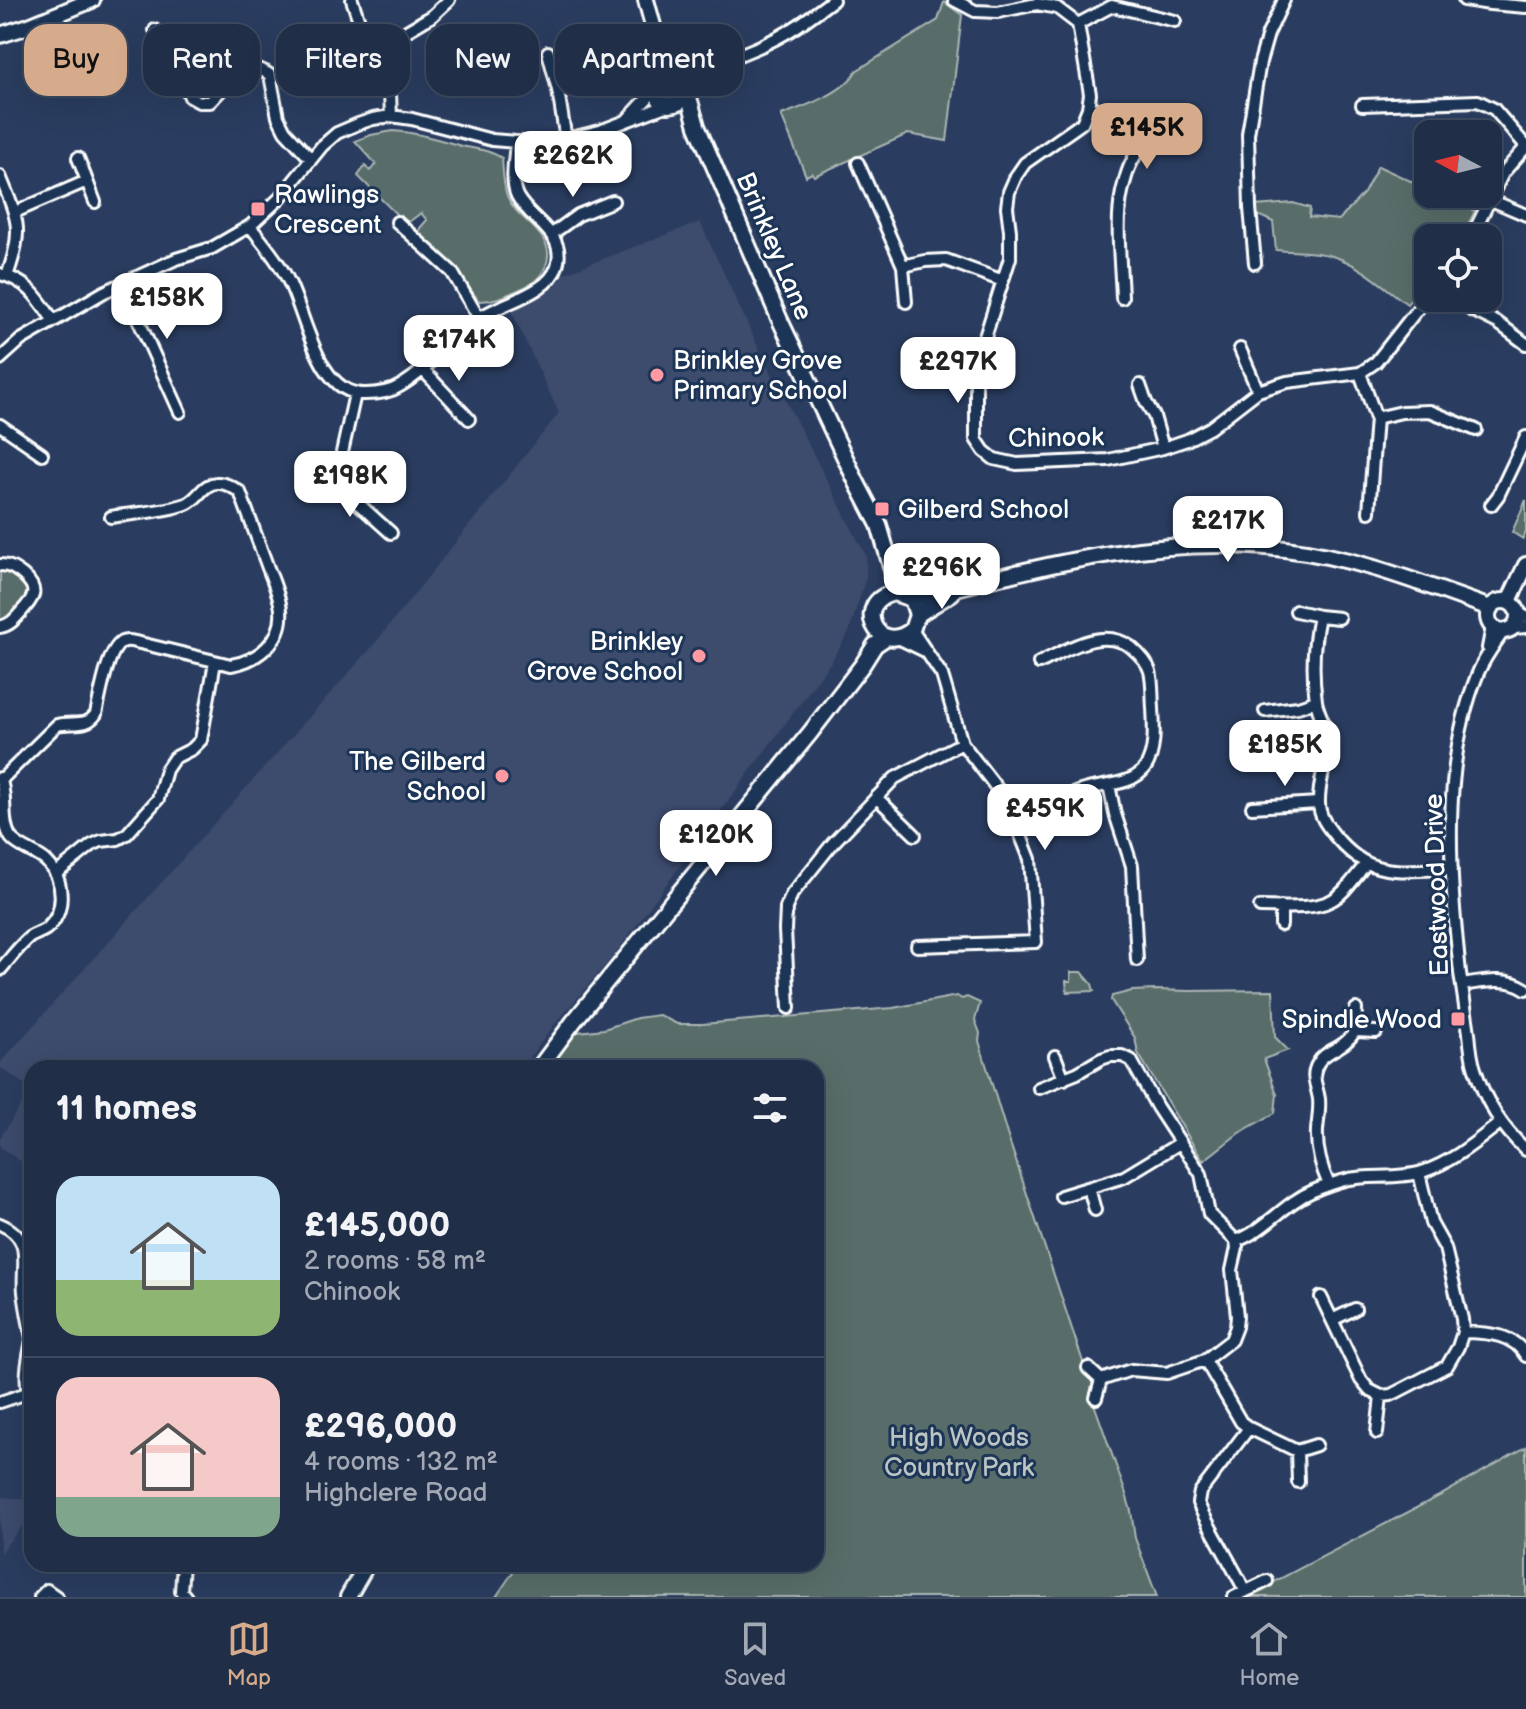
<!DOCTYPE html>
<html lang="en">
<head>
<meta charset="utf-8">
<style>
	body { margin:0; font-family:"Balsamiq Sans",sans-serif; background:#2d3a52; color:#f1f3f6; height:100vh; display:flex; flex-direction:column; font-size:30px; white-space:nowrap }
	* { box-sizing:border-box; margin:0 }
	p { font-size:26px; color:#a2a8b4 }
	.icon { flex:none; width:44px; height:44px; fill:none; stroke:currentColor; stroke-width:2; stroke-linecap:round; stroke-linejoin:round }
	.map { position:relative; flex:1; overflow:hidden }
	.sheet { position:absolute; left:24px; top:1060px; width:800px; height:512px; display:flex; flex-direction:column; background:#202e48; border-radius:24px; box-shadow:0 8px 32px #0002,0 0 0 2px #3d4a60 }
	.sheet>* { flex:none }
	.banner { position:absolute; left:24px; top:24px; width:800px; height:72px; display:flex; gap:16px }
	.needle { width:52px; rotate:277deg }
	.tools { position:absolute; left:1414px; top:120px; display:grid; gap:16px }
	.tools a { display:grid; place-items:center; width:88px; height:88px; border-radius:16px; background:#202e48; box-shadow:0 8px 32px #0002,0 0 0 2px #3d4a60; font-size:40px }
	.price { position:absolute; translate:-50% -68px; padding:0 18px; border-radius:16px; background:#fff; color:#222; font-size:26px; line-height:52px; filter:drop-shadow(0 2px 4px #0008) }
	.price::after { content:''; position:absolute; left:50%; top:48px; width:24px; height:18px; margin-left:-12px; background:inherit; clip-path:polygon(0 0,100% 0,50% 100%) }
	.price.selected { background:#d6ab8b; color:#111 }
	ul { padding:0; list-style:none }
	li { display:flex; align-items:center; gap:24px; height:200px; padding:0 32px }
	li+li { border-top:2px solid #3d4a60 }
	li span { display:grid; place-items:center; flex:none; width:224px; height:160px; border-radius:24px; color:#555 }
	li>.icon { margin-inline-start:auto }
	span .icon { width:96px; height:96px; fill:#fffc; stroke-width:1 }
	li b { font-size:34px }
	h2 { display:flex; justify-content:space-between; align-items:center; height:96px; padding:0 32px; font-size:34px }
	.chip { padding:0 28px; border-radius:24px; background:#202e48; box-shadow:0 8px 32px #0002,0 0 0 2px #3d4a60; font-size:28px; line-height:72px }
	.chip.selected { background:#d6ab8b; color:#111 }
	.dock { display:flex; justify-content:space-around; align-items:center; height:112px; border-top:2px solid #3d4a60; background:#202e48; font-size:22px; color:#a2a8b4 }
	.dock a { display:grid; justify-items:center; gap:4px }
	.dock .selected { color:#d6ab8b }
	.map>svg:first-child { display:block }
	.built { fill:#3e4b6d }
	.green { fill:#586d69; stroke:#acb6b4; stroke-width:2 }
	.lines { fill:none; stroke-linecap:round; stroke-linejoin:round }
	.street-casing { stroke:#fff; stroke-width:16 }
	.secondary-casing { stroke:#fff; stroke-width:20 }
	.street { stroke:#1d3557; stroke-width:10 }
	.secondary { stroke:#1d3557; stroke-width:14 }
	.poi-dot { fill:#ff9aa2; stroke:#1d3557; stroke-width:3 }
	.labels { text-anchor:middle; stroke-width:6; stroke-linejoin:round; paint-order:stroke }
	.poi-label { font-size:26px; fill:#fff; stroke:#1d3557; text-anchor:start }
	.street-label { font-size:26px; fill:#fff; stroke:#1d3557 }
	.park-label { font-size:26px; fill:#bcc5c3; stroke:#1d3557 }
</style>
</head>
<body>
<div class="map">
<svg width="1526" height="1597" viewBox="0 0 1526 1597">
	<rect width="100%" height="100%" fill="#2a3d60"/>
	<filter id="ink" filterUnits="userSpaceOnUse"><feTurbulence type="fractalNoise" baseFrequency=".0125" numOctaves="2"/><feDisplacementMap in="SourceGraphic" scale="16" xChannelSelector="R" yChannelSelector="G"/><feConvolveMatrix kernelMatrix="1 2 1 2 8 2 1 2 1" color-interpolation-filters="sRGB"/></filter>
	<g filter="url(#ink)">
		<path class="built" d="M700 222 758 347 866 556V577L849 632 830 663 615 954 554 1025 522 1068H32V1169L0 1147V1138L31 1089 0 1067V1063L372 647 559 413 512 312 556 286 560 275Z
			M0 1497 32 1499V1514L0 1553Z"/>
		<path class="green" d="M944 2 962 15 947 141 908 134 814 176 812 173 806 176 781 115C803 107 845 93 856 71L938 20Z
			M393 131C416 132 436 139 458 145 472 149 489 149 502 158 503 170 503 185 507 196 514 214 533 223 543 239 555 257 544 277 527 286 511 293 497 301 479 301L452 264 418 236 420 228 427 220 421 213 410 221 404 222 358 176 365 166 370 171 376 164 355 141 371 135Z
			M1378 166 1428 189V194H1439L1475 211 1461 238H1428V277L1407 304C1384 287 1360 264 1332 256 1315 251 1294 252 1276 250L1273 222 1256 214 1255 206 1293 203 1310 208 1309 217 1339 220 1364 193Z
			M1526 500V532L1523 539 1512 532Z
			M8 571 20 579 27 591 24 602 11 618 0 620V572Z
			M1071 972H1082L1092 984 1094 991 1067 992 1066 981H1071Z
			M1156 990 1189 991 1273 990 1275 1037 1288 1050 1264 1059 1277 1094 1275 1113 1239 1133 1203 1161 1138 1053 1135 1038 1111 1000 1112 996 1132 991Z
			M957 996 962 999 967 997 980 1003 975 1020 980 1033 979 1041 1007 1134 1086 1371C1092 1380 1095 1387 1092 1398L1126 1494 1131 1511 1135 1538 1157 1597H496L513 1572 501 1564H816V1068H548L567 1039 578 1032 604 1029 637 1018 659 1015 677 1024H702L893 1008Z
			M1526 1447V1597H1245L1441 1495Z"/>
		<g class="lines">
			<defs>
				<path id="street" d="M352 0 361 27 376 39 392 49
					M954 0 975 11 998 12 1037 4 1057 8 1078 24 1090 94 1088 108 1082 123 1025 163 1016 176 1009 192 1007 207 1010 231V258L979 356 976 379V439L984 451 994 459 1017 464 1108 460 1163 448 1187 440 1210 428 1258 391 1287 382 1360 373 1376 362 1428 296
					M1464 0 1490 4 1526 7
					M1078 24 1112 6 1175 21
					M155 30 175 60 190 97 199 102H210C228 84 244 56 270 75L278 117 285 131 311 159
					M548 52 558 90 566 140
					M682 73C721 62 763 49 797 26 809 18 821 9 833 0
					M689 85 713 67
					M1362 105 1478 101 1494 109 1526 146
					M1088 108C1104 110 1131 109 1140 126 1147 141 1134 155 1129 168 1126 175 1124 184 1122 192 1115 224 1121 265 1122 298
					M391 116 389 71 392 49 405 32 432 16 449 0
					M627 120 655 90
					M858 163 903 266 906 302
					M0 176C18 220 24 229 7 276
					M87 181 95 202
					M1491 200 1526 215
					M15 212 87 181 78 158
					M397 222 452 272 479 318
					M250 226C263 243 279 261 288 280 306 314 317 395 365 394 377 394 389 393 400 386 425 372 442 349 464 330 468 327 473 322 478 319 500 303 549 294 557 266 567 233 530 221 517 196 510 181 515 159 516 142
					M552 234 578 215 613 201
					M1471 238 1503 173 1526 147
					M1255 263 1250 208 1248 134 1260 62 1268 34 1284 0
					M903 266 925 261 946 260 1003 281
					M0 274C28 281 38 298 53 320
					M122 284 180 412
					M1447 298 1498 323 1526 344
					M1240 349 1258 391
					M0 359 21 340 104 292 176 259 212 248 250 226 280 198 322 146 337 133 358 124 373 119 391 116 412 119 492 140 516 142H554L600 131 668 105
					M423 370 469 419
					M1360 373 1376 418 1369 512
					M1140 385 1146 402 1154 416 1163 448
					M1376 418 1402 412 1430 411 1476 430
					M0 425 42 454
					M331 479 391 533
					M309 488 331 479 341 457 355 394
					M1491 505 1498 496 1526 437
					M0 565C10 565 15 569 23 575 40 590 34 598 21 612 14 620 10 625 0 627
					M1296 611 1319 616
					M1519 613 1526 617
					M1339 618 1319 616C1313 644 1312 673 1316 701 1318 714 1326 724 1327 736 1329 759 1318 781 1319 803 1319 816 1327 826 1335 836 1372 881 1401 869 1452 869
					M1514 628 1526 627
					M912 630 942 675 962 743 999 791 1019 831 1030 859 1036 942 917 946
					M1503 632C1494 645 1484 658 1478 673 1440 767 1450 875 1460 973 1463 993 1466 1013 1469 1033 1470 1045 1471 1058 1475 1069 1485 1101 1502 1128 1526 1150
					M898 638 925 651
					M1488 648 1492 627
					M1265 711 1298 707 1316 701
					M0 778C8 796 0 821 11 838 20 849 37 852 47 862 64 879 67 912 46 929 42 932 35 934 30 937 19 946 10 959 0 970
					M2 779 57 725C72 721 87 728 96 714 100 697 107 650 122 642 128 639 134 642 140 643L231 665C257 661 284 640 281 610 280 597 273 581 268 568 259 543 249 517 240 492 233 487 225 482 217 483 202 484 199 499 186 504 163 512 135 513 111 517
					M1109 785 1115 814 1132 866 1137 960
					M876 797 915 835
					M1252 807 1318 803
					M1015 822C1038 811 1063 795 1088 789 1106 784 1132 785 1145 768 1156 752 1154 726 1153 708 1152 696 1153 682 1150 671 1147 661 1138 653 1131 647 1102 626 1067 650 1039 663
					M57 873 92 845 101 841 118 839 127 834 158 799 166 770 174 758 192 749 201 740 215 662
					M1260 907C1279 907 1313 910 1330 901 1344 895 1356 875 1366 864
					M1281 907V925
					M1462 985C1483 982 1507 976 1526 989
					M789 1008 785 930 786 908 792 894 833 843 895 778 962 743
					M1355 1031 1356 1009
					M1055 1056 1064 1079
					M1039 1088 1077 1073 1101 1059 1110 1056H1122L1131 1060 1157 1107 1201 1174 1209 1214 1236 1241 1237 1248 1232 1270 1237 1316 1236 1327 1231 1340 1205 1360 1167 1373 1131 1370 1101 1380 1088 1368
					M1329 1185C1321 1167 1316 1149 1317 1130 1318 1120 1320 1109 1319 1099 1317 1085 1310 1076 1318 1063 1326 1049 1345 1049 1355 1031L1376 1032
					M1089 1188 1095 1210
					M1061 1196 1124 1177 1180 1143
					M0 1224C35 1239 21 1264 24 1292 26 1308 29 1323 32 1338
					M1236 1241C1266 1230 1284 1203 1313 1191 1325 1186 1336 1182 1349 1179 1372 1175 1399 1179 1422 1172 1451 1163 1477 1141 1500 1123
					M1321 1297 1361 1380 1369 1390 1381 1396 1377 1433
					M1332 1320 1355 1309
					M1463 1332C1487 1333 1513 1333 1526 1356
					M32 1340C28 1362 22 1383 32 1403
					M1205 1360 1241 1422 1249 1428 1297 1451 1316 1445
					M1381 1396 1391 1395 1447 1366 1458 1347 1463 1332 1462 1319 1445 1248 1431 1223 1419 1173
					M1096 1398 1101 1380
					M0 1402 27 1393
					M1297 1451 1298 1482
					M183 1564 181 1591 186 1597
					M1245 1590 1204 1516 1198 1503 1200 1492 1249 1428
					M40 1597 47 1590 57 1597
					M1234 1597 1267 1581"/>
				<path id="secondary" d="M646 0 658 44 674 70 682 73 687 78 689 85 688 94 697 126 779 318 857 483 879 525 899 594
					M0 35 29 26 92 0
					M658 44 654 58 658 78 655 90 660 100 668 105C677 104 683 102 688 94
					M894 593 912 599 917 615 912 630C876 658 852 601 894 593Z
					M912 599C1036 568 1155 533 1285 549 1356 557 1423 584 1490 608
					M1488 616a15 15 0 1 1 30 0a15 15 0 1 1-30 0Z
					M1509 601 1526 565
					M917 615 952 593
					M539 1068 574 1021 810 733 863 664 875 645 887 637
					M348 1597 367 1564"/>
			</defs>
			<use href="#street" class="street-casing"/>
			<use href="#secondary" class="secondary-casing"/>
			<use href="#street" class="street"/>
			<use href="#secondary" class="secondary"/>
		</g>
	</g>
	<g class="poi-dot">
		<rect x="250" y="201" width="16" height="16" rx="4"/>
		<circle cx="657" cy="375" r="8"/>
		<rect x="874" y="501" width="16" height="16" rx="4"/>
		<circle cx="699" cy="656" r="8"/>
		<circle cx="502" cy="776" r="8"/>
		<rect x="1450" y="1011" width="16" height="16" rx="4"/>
	</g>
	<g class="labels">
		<g class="poi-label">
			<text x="274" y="203">Rawlings<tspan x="274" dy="30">Crescent</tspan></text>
			<text x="673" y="369">Brinkley Grove<tspan x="673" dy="30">Primary School</tspan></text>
			<text x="898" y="518">Gilberd School</text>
			<text x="683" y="650" text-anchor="end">Brinkley<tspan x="683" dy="30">Grove School</tspan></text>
			<text x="486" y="770" text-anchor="end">The Gilberd<tspan x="486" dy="30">School</tspan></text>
			<text x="1442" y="1028" text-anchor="end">Spindle Wood</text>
		</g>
		<g class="street-label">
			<text transform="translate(775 246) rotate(67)" y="9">Brinkley Lane</text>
			<text transform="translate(1056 437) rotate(-1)" y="9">Chinook</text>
			<text transform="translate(1436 885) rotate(-92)" y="9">Eastwood Drive</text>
		</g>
		<g class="park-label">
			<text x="959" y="1446">High Woods<tspan x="959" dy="30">Country Park</tspan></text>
		</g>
	</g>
</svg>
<div class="tools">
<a><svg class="needle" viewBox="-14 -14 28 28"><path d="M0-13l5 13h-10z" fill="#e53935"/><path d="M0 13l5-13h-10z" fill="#a2a8b4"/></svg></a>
<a><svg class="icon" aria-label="locate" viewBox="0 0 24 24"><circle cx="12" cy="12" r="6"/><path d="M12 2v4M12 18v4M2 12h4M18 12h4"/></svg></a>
</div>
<b class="price selected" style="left:1147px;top:171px">£145K</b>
<b class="price" style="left:573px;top:199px">£262K</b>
<b class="price" style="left:167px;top:341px">£158K</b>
<b class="price" style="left:459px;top:383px">£174K</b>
<b class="price" style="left:958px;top:405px">£297K</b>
<b class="price" style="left:350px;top:519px">£198K</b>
<b class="price" style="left:1228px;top:564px">£217K</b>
<b class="price" style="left:942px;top:611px">£296K</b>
<b class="price" style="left:1285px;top:788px">£185K</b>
<b class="price" style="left:1045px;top:852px">£459K</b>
<b class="price" style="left:716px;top:878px">£120K</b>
<div class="banner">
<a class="chip selected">Buy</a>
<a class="chip">Rent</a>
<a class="chip">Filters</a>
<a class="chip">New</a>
<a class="chip">Apartment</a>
</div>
<section class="sheet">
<h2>11 homes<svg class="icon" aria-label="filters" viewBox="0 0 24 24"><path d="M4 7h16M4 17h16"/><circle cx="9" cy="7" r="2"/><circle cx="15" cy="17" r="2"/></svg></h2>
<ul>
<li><span style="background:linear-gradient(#bfe0f5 65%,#8fb573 0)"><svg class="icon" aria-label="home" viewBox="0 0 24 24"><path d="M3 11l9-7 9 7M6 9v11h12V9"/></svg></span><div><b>£145,000</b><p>2 rooms · 58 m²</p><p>Chinook</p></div></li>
<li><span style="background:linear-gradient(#f6c9c9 75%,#7fa58c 0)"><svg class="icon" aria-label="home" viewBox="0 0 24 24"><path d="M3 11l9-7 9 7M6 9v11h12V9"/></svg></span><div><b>£296,000</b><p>4 rooms · 132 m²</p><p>Highclere Road</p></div></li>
</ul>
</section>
</div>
<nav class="dock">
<a class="selected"><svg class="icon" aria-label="map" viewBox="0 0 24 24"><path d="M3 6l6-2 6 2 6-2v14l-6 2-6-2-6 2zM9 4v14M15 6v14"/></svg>Map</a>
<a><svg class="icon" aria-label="saved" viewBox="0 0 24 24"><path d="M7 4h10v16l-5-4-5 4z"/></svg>Saved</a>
<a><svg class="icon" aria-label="home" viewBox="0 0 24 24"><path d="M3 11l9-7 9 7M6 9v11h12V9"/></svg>Home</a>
</nav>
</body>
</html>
